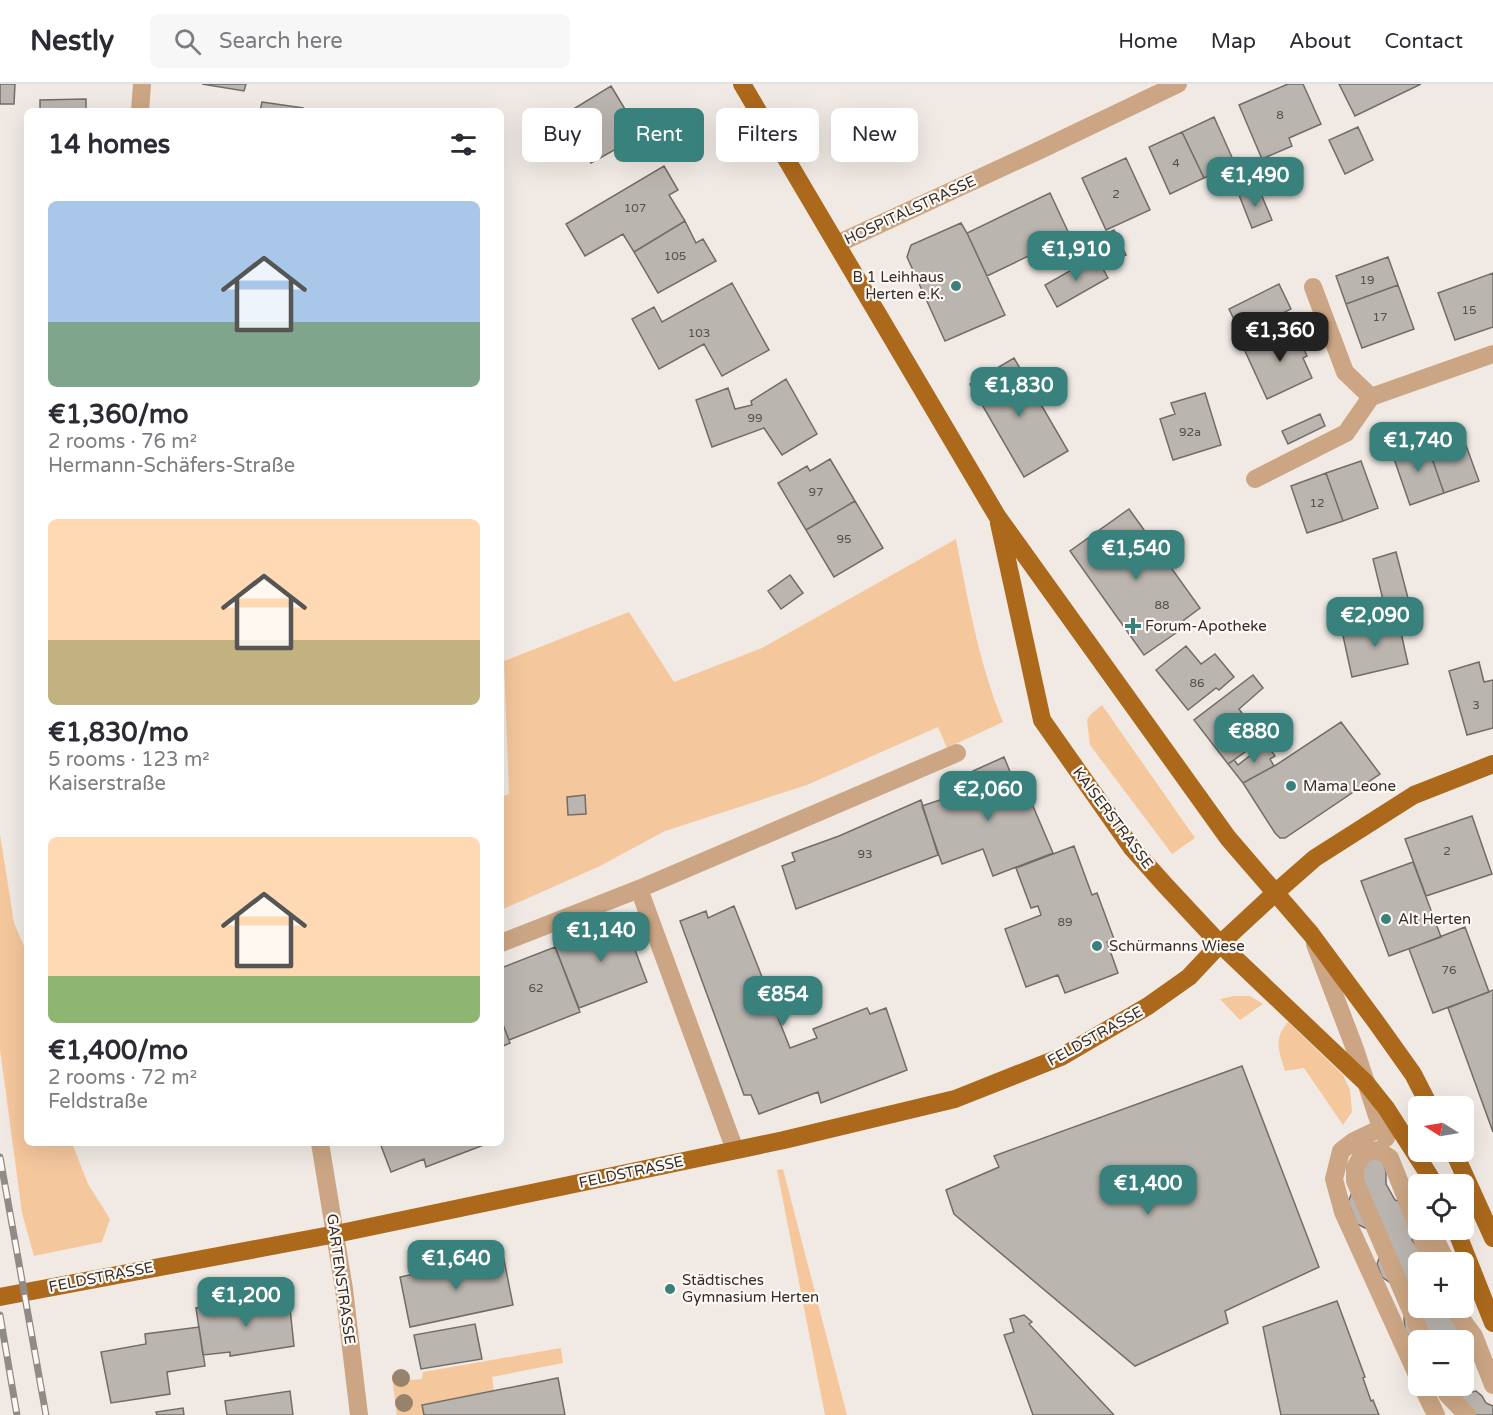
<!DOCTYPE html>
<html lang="en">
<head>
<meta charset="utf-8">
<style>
	body { margin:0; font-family:"Varela Round",sans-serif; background:#f7f7f7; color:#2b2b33; height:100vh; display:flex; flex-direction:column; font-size:22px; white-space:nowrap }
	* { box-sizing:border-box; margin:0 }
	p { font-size:20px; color:#7c7c81 }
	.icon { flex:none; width:33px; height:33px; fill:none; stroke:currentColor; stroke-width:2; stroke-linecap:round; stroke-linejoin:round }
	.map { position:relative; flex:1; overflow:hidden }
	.drawer { position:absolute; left:24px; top:24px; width:480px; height:1038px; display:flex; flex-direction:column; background:#fff; border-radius:9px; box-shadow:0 6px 24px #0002 }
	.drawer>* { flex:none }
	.guide { position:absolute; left:522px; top:24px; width:570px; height:54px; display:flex; gap:12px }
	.needle { width:39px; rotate:281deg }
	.fabs { position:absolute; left:1408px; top:1012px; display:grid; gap:12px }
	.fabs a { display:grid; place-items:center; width:66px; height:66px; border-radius:9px; background:#fff; box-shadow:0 6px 24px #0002; font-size:30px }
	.price { position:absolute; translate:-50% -51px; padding:0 14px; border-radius:12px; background:#39817d; color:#fff; font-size:20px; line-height:39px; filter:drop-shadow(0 2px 3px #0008) }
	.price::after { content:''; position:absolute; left:50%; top:36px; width:18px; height:14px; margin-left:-9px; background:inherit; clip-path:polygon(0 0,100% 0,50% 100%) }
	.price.on { background:#222; color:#fff }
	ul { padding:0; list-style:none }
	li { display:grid; align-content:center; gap:12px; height:318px; padding:0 24px }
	li span { display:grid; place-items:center; height:186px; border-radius:9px; color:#555 }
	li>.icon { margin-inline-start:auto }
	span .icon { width:108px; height:108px; fill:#fffc; stroke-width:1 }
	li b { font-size:26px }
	h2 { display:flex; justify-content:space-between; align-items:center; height:72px; padding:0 24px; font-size:26px }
	.tag { padding:0 21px; border-radius:9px; background:#fff; box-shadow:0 6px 24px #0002; font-size:21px; line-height:54px }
	.tag.on { background:#39817d; color:#fff }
	header { display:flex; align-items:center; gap:36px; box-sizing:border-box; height:84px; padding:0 30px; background:#fff; border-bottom:2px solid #e1e1e2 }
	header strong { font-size:28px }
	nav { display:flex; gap:33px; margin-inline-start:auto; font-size:21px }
	.search { width:420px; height:54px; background:#f7f7f7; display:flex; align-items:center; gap:15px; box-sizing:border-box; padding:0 21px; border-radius:9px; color:#7c7c81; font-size:22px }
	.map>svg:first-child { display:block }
	.green { fill:#f5c79d }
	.building { fill:#bbb5af; stroke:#726c67; stroke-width:1.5 }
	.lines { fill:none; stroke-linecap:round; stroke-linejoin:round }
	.minor { stroke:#cca684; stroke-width:18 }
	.major { stroke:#ac691c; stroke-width:18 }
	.rail-casing { stroke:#8f8b87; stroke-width:7 }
	.rail { stroke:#fff8f2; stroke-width:4.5; stroke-dasharray:14; stroke-linecap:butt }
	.tree { fill:#97836c }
	.poi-dot { fill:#39817d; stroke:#fff8f2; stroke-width:2 }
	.labels { text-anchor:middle; stroke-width:4.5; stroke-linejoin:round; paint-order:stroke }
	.number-label { font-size:12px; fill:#54504e }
	.street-label { font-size:15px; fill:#312f2d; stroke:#fff8f2 }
	.poi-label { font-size:15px; fill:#312f2d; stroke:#fff8f2; text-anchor:start }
</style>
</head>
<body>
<header>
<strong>Nestly</strong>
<div class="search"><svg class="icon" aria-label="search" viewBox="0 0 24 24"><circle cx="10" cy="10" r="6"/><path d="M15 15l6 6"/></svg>Search here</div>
<nav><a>Home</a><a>Map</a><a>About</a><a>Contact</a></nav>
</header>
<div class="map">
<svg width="1493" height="1331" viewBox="0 0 1493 1331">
	<rect width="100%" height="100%" fill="#f1eae4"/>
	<path class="green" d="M956 455C968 517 979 579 1003 638L947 664 938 643 807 701 665 747 600 782 501 826V713L509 710 504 577 629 528 674 598 762 564Z
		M1102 621 1195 754 1172 770 1090 661 1087 636 1090 631Z
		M0 750 14 839 27 869V1059H72L88 1100 110 1135 102 1158 34 1172 22 1129 0 965Z
		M1234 912H1250L1263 920 1240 936 1220 915Z
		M1288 938 1343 991 1350 1006 1352 1028 1343 1041 1304 984 1285 987C1279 967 1273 955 1288 938Z
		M783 1085 847 1331H825L777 1086Z
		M561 1264 563 1279 492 1293 494 1307 422 1321 424 1331H397L392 1293 405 1291 406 1296 422 1295 423 1288Z"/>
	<path class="building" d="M0 0H15L14 20H0Z
		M202 0H246L244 7Z
		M1288 0H1303L1321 40 1289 54 1292 62 1262 75 1239 21Z
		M1339 0H1421L1355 32Z
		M611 2 637 45 627 59 591 79 562 32Z
		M86 15V27H40V16Z
		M262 18 303 24V27H260Z
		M1214 33 1235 80 1204 94 1182 48Z
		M1358 43 1373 76 1345 90 1329 56Z
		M1182 48 1204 94 1170 110 1149 63Z
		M1126 74 1150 126 1106 146 1082 94Z
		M664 82 678 106 669 111 685 137 634 168 623 150 585 172 566 140Z
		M1258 103 1272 136 1252 144 1239 111Z
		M1050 109 1070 152 987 192 967 149Z
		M685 137 696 159 703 155 716 177 658 209 634 168Z
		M961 139 967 149 1005 231 945 257 907 173 911 161Z
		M1114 146 1126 171 1109 180 1097 154Z
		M1096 172 1108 194 1057 223 1045 201Z
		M1388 173 1398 201 1346 220 1336 192Z
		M1493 189V243L1455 256 1438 209Z
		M732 199 769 266 722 292 704 260 659 285 632 235 654 223 662 238Z
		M1279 200 1291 225 1241 250 1229 225Z
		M1398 201 1414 245 1362 264 1346 220Z
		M1285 228 1294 244 1248 265 1241 250Z
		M1294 244 1307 272 1303 274 1312 294 1267 315 1245 267Z
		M1014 274 1068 367 1024 393 970 300Z
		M786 295 817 350 782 371 764 344 712 363 696 316 728 304 735 325 752 321 751 317Z
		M1205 309 1221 361 1173 376 1160 335 1175 330 1171 319Z
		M1320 330 1325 342 1288 360 1282 347Z
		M1460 345 1479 397 1444 409 1426 357Z
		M1426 357 1444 409 1410 421 1392 369Z
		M830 375 855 417 806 446 778 399 807 382 810 387Z
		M1361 377 1378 424 1343 437 1326 389Z
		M1326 389 1343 437 1307 449 1291 402Z
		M855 417 883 464 834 493 806 446Z
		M1129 425 1200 524 1172 545 1176 549 1144 571 1070 467Z
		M1396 468 1409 518 1385 524 1373 475Z
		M790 491 803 509 781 525 768 507Z
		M1395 521 1398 535 1371 541 1368 528Z
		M1398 535 1408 580 1352 593 1342 547Z
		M1186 562 1201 580 1215 570 1234 593 1219 606 1216 604 1188 626 1156 586Z
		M1479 578 1484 598 1493 596V644L1467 651 1449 587Z
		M1253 591 1263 604 1239 625 1262 656 1228 680 1194 636Z
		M1341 638 1380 690 1285 754H1280L1275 749 1243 699 1276 681Z
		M1266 659 1275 672 1270 675 1274 682 1243 699 1228 680 1234 676 1238 681Z
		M1004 673 1024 722 1032 720 1053 769 993 792 983 765 942 780 922 722 949 713V706L974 697 973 687Z
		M585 711 586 730 568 731 567 713Z
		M921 716 938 771 796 825 782 782 795 777 792 769 839 752Z
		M1472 732 1492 790 1426 812 1405 755Z
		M1074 762 1092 811 1097 809 1114 855 1107 858 1118 889 1065 909 1058 891 1026 903 1005 845 1041 831 1038 822 1031 824 1016 784Z
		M1413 778 1441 853 1389 872 1361 797Z
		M734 822 790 964 817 954 813 945 867 924 870 930 886 924 907 986 821 1019 818 1008 759 1030 751 1011H744L680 837 706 827 708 834Z
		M623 834 647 898 579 924 554 860Z
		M1465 843 1489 908 1433 929 1409 865Z
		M555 863 580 928 509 956 501 935V884Z
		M1493 906V1048L1448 924Z
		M501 935 510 959 501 963Z
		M1242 982 1319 1183 1225 1227 1228 1239 1135 1282 954 1130 946 1106 999 1083 994 1072Z
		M380 1059H489L426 1083 424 1075 391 1088Z
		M1372 1071 1383 1078 1386 1087V1100L1395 1116 1409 1121 1416 1139 1412 1156 1424 1170 1425 1179H1419V1196L1408 1202H1395L1382 1193 1377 1180 1381 1169 1379 1145 1365 1144 1357 1140 1348 1118 1353 1106 1350 1096Z
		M503 1171 513 1221 410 1243 400 1193Z
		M1419 1212V1224H1456L1459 1238 1457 1255 1458 1257H1419V1261L1412 1257 1405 1246 1404 1234 1408 1219Z
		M289 1215 294 1262 230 1272V1268L203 1271 196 1224 223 1220 224 1225Z
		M1337 1217 1365 1293 1363 1294 1371 1317 1373 1316 1379 1331H1281L1263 1243Z
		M1024 1231 1032 1238 1029 1240 1114 1331H1033L1004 1251 1014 1248 1010 1235Z
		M475 1240 482 1275 421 1285 414 1251Z
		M199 1243 205 1282 167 1288 170 1310 111 1319 101 1268 146 1260 145 1250Z
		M1464 1265 1467 1267 1470 1278 1466 1289 1464 1291Z
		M558 1294 565 1331H424L422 1321Z
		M290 1307 293 1331H227L225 1317Z
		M1476 1307 1482 1312 1486 1319 1493 1322V1331H1462L1456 1318 1463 1310Z
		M183 1324 184 1331H157L156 1328Z"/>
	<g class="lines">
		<path class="minor" d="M140 27 142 0
			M837 160 1040 66 1178 0
			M1313 203 1345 288 1371 313
			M1255 395 1346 349 1371 313 1493 270
			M639 805 735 1066
			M501 859 639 805 957 669
			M1315 860 1355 965 1381 1044 1386 1054
			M1381 1044 1354 1057 1341 1067 1334 1095 1343 1128 1419 1295
			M320 1059 344 1205 359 1331
			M1431 1146 1447 1179
			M1453 1224 1474 1252 1493 1301
			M1424 1257 1355 1097V1084L1363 1069 1378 1066 1390 1074 1432 1179
			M1422 1302 1436 1331
			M1444 1302 1447 1310 1467 1331"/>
		<path class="major" d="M742 0 997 432 1228 754 1311 850 1376 938 1413 990 1430 1023
			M999 439 1042 636 1132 764 1165 801 1220 860 1366 999 1386 1024 1429 1091 1434 1101
			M1454 1068 1493 1154
			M1456 1146 1493 1239
			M0 1213 336 1150 784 1056 955 1015 1061 973 1148 922 1189 893 1220 860 1275 809 1315 774 1414 711 1493 680"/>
		<defs>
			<path id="rail" d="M0 1073 46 1331
				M0 1231 17 1331"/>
		</defs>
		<use href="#rail" class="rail-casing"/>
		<use href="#rail" class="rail"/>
	</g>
	<g class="tree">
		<circle cx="401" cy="1294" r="9"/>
		<circle cx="404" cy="1319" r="9"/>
	</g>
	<g class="poi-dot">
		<circle cx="956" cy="202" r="6"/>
		<path d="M1130 533h6v6h6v6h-6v6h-6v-6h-6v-6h6z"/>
		<circle cx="1291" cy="702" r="6"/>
		<circle cx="1386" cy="835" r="6"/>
		<circle cx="1097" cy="862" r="6"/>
		<circle cx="670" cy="1205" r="6"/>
	</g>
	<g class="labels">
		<g class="number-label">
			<text x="1280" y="35">8</text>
			<text x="1176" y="83">4</text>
			<text x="1116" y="114">2</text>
			<text x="635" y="128">107</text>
			<text x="675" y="176">105</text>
			<text x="1367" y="200">19</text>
			<text x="1469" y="230">15</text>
			<text x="1380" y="237">17</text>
			<text x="699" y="253">103</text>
			<text x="755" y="338">99</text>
			<text x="1190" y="352">92a</text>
			<text x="816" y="412">97</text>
			<text x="1317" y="423">12</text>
			<text x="844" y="459">95</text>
			<text x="1162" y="525">88</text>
			<text x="1197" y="603">86</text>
			<text x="1476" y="625">3</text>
			<text x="1447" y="771">2</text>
			<text x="865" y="774">93</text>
			<text x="1065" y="842">89</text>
			<text x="1449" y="890">76</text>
			<text x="536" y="908">62</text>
		</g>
		<g class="street-label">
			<text transform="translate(910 126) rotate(-25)" y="5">HOSPITALSTRASSE</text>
			<text transform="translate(1113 734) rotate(53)" y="5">KAISERSTRASSE</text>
			<text transform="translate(1095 952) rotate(-29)" y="5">FELDSTRASSE</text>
			<text transform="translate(631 1088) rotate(-12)" y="5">FELDSTRASSE</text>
			<text transform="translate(101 1193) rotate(-11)" y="5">FELDSTRASSE</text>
			<text transform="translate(341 1195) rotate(82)" y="5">GARTENSTRASSE</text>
		</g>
		<g class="poi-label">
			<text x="944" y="198" text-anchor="end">B 1 Leihhaus<tspan x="944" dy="17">Herten e.K.</tspan></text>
			<text x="1145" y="547">Forum-Apotheke</text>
			<text x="1303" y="707">Mama Leone</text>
			<text x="1398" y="840">Alt Herten</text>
			<text x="1109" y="867">Schürmanns Wiese</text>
			<text x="682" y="1201">Städtisches<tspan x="682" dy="17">Gymnasium Herten</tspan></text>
		</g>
	</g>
</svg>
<div class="fabs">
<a><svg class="needle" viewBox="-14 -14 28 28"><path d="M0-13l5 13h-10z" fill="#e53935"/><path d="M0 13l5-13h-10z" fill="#7c7c81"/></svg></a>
<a><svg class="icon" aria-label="locate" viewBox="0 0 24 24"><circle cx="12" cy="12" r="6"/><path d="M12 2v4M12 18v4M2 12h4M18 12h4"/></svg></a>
<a>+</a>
<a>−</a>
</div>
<b class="price" style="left:1255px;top:124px">€1,490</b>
<b class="price" style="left:1076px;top:198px">€1,910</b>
<b class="price on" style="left:1280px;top:279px">€1,360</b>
<b class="price" style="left:1019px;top:334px">€1,830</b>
<b class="price" style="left:1418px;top:389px">€1,740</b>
<b class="price" style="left:1136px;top:497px">€1,540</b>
<b class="price" style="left:1375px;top:564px">€2,090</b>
<b class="price" style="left:1254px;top:680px">€880</b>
<b class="price" style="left:988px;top:738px">€2,060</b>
<b class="price" style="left:601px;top:879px">€1,140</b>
<b class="price" style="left:783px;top:943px">€854</b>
<b class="price" style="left:1148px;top:1132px">€1,400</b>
<b class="price" style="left:456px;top:1207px">€1,640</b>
<b class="price" style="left:246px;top:1244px">€1,200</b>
<div class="guide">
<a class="tag">Buy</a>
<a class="tag on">Rent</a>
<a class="tag">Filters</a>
<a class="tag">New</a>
</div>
<section class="drawer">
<h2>14 homes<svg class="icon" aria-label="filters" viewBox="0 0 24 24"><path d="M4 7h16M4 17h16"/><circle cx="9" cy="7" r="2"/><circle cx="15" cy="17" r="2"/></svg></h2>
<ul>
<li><span style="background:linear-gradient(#a9c7e8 65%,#7fa58c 0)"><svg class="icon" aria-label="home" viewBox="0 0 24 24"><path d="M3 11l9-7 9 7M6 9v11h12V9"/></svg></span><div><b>€1,360/mo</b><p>2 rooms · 76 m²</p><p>Hermann-Schäfers-Straße</p></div></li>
<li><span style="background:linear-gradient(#ffd9b3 65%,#c2b280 0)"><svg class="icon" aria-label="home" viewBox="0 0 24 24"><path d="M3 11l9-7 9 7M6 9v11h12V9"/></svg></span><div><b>€1,830/mo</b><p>5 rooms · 123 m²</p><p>Kaiserstraße</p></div></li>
<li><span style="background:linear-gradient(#ffd9b3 75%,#8fb573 0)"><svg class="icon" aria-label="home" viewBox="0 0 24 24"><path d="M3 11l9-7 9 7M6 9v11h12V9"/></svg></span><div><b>€1,400/mo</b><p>2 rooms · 72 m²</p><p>Feldstraße</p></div></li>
</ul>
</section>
</div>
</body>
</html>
